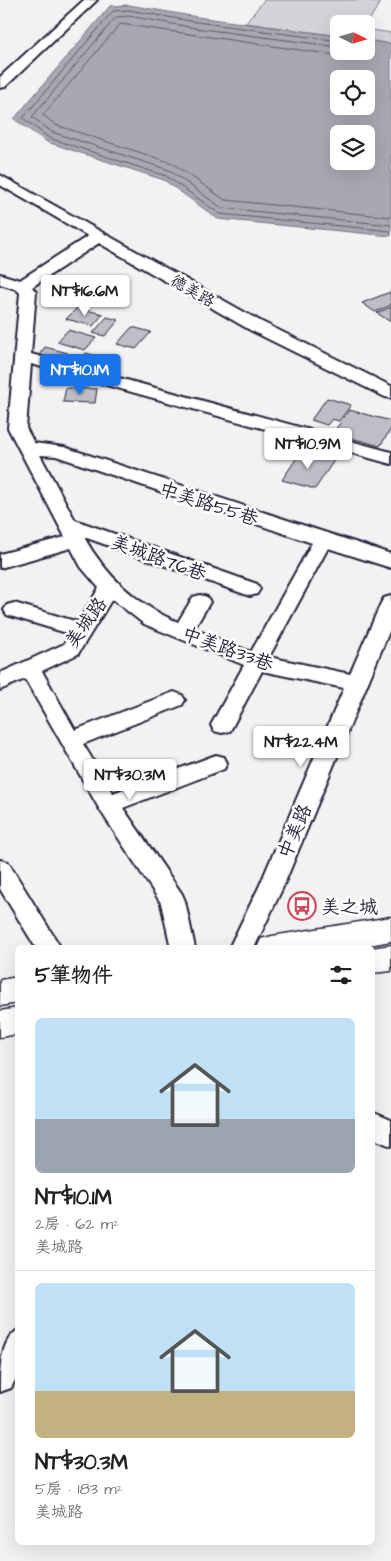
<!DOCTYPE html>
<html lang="zh-TW">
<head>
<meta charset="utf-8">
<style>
	body { margin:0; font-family:"Architects Daughter","LXGW WenKai TC",sans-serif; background:#f2f2f2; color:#202124; height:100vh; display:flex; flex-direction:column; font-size:19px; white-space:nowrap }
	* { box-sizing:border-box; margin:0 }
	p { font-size:16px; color:#757577 }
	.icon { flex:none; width:28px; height:28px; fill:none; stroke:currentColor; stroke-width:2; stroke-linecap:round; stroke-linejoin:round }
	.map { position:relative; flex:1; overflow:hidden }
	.side { position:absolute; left:15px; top:945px; width:360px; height:600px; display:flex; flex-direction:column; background:#fff; border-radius:8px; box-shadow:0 5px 20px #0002 }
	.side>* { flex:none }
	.needle { width:32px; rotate:95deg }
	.tools { position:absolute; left:330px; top:15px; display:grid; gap:10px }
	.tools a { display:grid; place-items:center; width:45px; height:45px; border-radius:8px; background:#fff; box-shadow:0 5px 20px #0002; font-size:25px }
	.price { position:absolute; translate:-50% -42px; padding:0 11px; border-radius:5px; background:#fff; color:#222; font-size:16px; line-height:32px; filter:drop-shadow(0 1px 2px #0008) }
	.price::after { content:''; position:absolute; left:50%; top:30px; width:15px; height:11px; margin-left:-8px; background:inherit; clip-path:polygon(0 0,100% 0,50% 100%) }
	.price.current { background:#1a73e8; color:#fff }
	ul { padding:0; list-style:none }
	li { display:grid; align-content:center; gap:10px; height:265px; padding:0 20px }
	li+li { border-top:1px solid #e0e0e0 }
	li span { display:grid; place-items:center; height:155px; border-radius:8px; color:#555 }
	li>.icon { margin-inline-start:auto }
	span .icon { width:90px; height:90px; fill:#fffc; stroke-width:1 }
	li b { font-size:21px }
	h2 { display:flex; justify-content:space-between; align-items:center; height:60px; padding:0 20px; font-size:21px }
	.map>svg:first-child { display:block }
	.green { fill:#d3d3d8; stroke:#7a7a8a }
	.water { fill:#a8a8b2; stroke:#727282; fill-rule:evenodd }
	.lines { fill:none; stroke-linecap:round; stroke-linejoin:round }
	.shore { stroke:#58586b; stroke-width:1 }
	.building { fill:#bebec6; stroke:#22223b }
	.minor-casing { stroke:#22223b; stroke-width:4 }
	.major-casing { stroke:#22223b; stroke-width:3 }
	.minor { fill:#fff; fill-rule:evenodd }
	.major { fill:#fff; fill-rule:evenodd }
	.labels { text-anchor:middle; stroke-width:5; stroke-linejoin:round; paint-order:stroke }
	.far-street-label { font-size:16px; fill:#22223b; stroke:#fff }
	.street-label { font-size:19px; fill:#22223b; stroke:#fff }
	.poi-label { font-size:19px; fill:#22223b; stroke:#fff; text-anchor:start }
</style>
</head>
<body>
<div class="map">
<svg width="391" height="1561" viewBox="0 0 391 1561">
	<rect width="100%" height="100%" fill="#f2f2f3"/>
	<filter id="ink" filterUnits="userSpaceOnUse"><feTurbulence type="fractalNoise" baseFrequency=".02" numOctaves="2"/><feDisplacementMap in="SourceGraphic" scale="10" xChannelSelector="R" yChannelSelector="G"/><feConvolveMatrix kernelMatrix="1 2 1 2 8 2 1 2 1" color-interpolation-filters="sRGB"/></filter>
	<g filter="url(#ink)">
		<path class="green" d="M264 0H362L380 2 366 26V24H339V36L246 23Z
			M366 29 391 33V44L366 40Z"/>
		<path class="water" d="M129 5 197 17 339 36V51H366V40L391 44V236L218 219 164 180 47 142 14 119 110 6ZM339 79H366V106H339ZM339 134H366V161H339Z"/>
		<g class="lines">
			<path class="shore" d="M339 41 196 22 129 10 113 11 23 118 49 138 166 176 220 214 391 231
				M339 47 195 28 129 16 116 17 32 117 52 132 169 170 222 208 391 225
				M349 51 335 55 120 24 43 115 56 125 172 163 225 200 391 217"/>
		</g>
		<path class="building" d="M390 292 391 305 375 312 362 303Z
			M391 307V320L389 321 377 313Z
			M77 308 103 314 93 326 66 319Z
			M107 317 119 320 105 336 93 333Z
			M132 327 151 332 136 349 117 344Z
			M68 330 96 338 85 350 57 342Z
			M45 347 68 353 62 361 39 355Z
			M86 353 104 358 95 369 76 364Z
			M66 388 97 389 95 403 63 402Z
			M327 398 351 405 339 421 332 419 327 425 311 420Z
			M349 410 391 421V429L380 446 333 433Z
			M302 450 335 459 315 489 282 480Z"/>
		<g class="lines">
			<defs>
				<path id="minor" d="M84 0H97L5 87 0 88V77Z
					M0 175 262 322 391 386V398L385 397 250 330 99 243 32 287 36 292 31 354 391 452V464L31 364 26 428 34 443 64 447 391 554V568L328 548 269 657 350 674 381 603 384 598 391 596V627L283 887 254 948H229L259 887 344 688 262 671 230 731 222 733 214 731 211 725 244 665 144 624 112 599 78 654 42 671 75 730 166 695 174 692 182 695 185 700 182 705 83 744 113 793 216 755 224 757 227 763 224 769 123 808 182 894 185 901 195 948H171L161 903 100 810 25 679 0 690V673L64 644 70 634 7 615 4 610 7 605 14 603 78 622 99 588 81 567 71 548 0 568V554L65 537 8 428 20 293 16 289 0 284V274L20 280 88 236 0 185ZM40 455 56 456 312 543 251 652 194 629 210 602 207 597 200 595 193 597 178 622C138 606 105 575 84 537L250 596 257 594 260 589 257 584 75 520Z
					M0 860 8 862 61 948H36L0 889Z
					M372 1112 391 1120V1146L372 1138Z
					M18 1330V1375L11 1388 0 1392C0 1369 0 1341 18 1330Z"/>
				<path id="major" d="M391 917V941L352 948H257L261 939 272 936Z
					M391 945V971L372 973V948Z
					M18 977V1003L0 1006V980Z
					M18 1008V1034L0 1037V1011Z"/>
			</defs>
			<use href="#minor" class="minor-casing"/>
			<use href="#major" class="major-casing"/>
			<use href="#minor" class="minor"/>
			<use href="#major" class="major"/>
		</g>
	</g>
	<defs>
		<symbol id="bus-ring" viewBox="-11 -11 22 22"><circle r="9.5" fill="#fff" stroke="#d1495b" stroke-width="1.5"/><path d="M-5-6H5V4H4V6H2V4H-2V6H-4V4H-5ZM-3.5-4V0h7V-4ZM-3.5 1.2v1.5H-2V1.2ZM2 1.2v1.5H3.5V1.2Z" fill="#d1495b"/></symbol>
	</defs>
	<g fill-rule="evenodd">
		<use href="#bus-ring" x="286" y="890" width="32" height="32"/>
	</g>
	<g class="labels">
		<g class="far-street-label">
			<text transform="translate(193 290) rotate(30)" y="6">德美路</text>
		</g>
		<g class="street-label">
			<text transform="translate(209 503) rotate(18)" y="7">中美路55巷</text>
			<text transform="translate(159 557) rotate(20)" y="7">美城路76巷</text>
			<text transform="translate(85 622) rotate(-54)" y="7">美城路</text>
			<text transform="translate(228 648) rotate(20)" y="7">中美路33巷</text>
			<text transform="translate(294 831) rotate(-67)" y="7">中美路</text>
		</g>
		<g class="poi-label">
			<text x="321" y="913">美之城</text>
		</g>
	</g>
</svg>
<div class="tools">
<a><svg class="needle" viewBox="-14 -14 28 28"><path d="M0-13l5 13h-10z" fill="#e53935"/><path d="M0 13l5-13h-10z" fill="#757577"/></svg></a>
<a><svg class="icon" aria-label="locate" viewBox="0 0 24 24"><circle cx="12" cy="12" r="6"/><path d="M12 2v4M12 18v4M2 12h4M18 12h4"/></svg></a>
<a><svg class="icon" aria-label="layers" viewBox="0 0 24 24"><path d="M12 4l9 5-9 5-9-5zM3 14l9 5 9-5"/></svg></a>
</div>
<b class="price" style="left:85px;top:317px">NT$16.6M</b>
<b class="price current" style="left:80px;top:396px">NT$10.1M</b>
<b class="price" style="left:308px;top:470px">NT$10.9M</b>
<b class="price" style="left:301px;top:768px">NT$22.4M</b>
<b class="price" style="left:130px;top:801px">NT$30.3M</b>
<section class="side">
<h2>5筆物件<svg class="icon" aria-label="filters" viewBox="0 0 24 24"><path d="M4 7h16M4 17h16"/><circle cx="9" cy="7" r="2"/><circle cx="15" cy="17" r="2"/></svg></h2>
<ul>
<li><span style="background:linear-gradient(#bfe0f5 65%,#9aa5b1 0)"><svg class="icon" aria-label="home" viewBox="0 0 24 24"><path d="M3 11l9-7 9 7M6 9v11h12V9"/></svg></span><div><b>NT$10.1M</b><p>2房 · 62 m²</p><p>美城路</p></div></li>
<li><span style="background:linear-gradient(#bfe0f5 70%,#c2b280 0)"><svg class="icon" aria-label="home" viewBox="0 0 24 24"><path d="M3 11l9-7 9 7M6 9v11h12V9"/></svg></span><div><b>NT$30.3M</b><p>5房 · 183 m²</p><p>美城路</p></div></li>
</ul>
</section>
</div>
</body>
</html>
